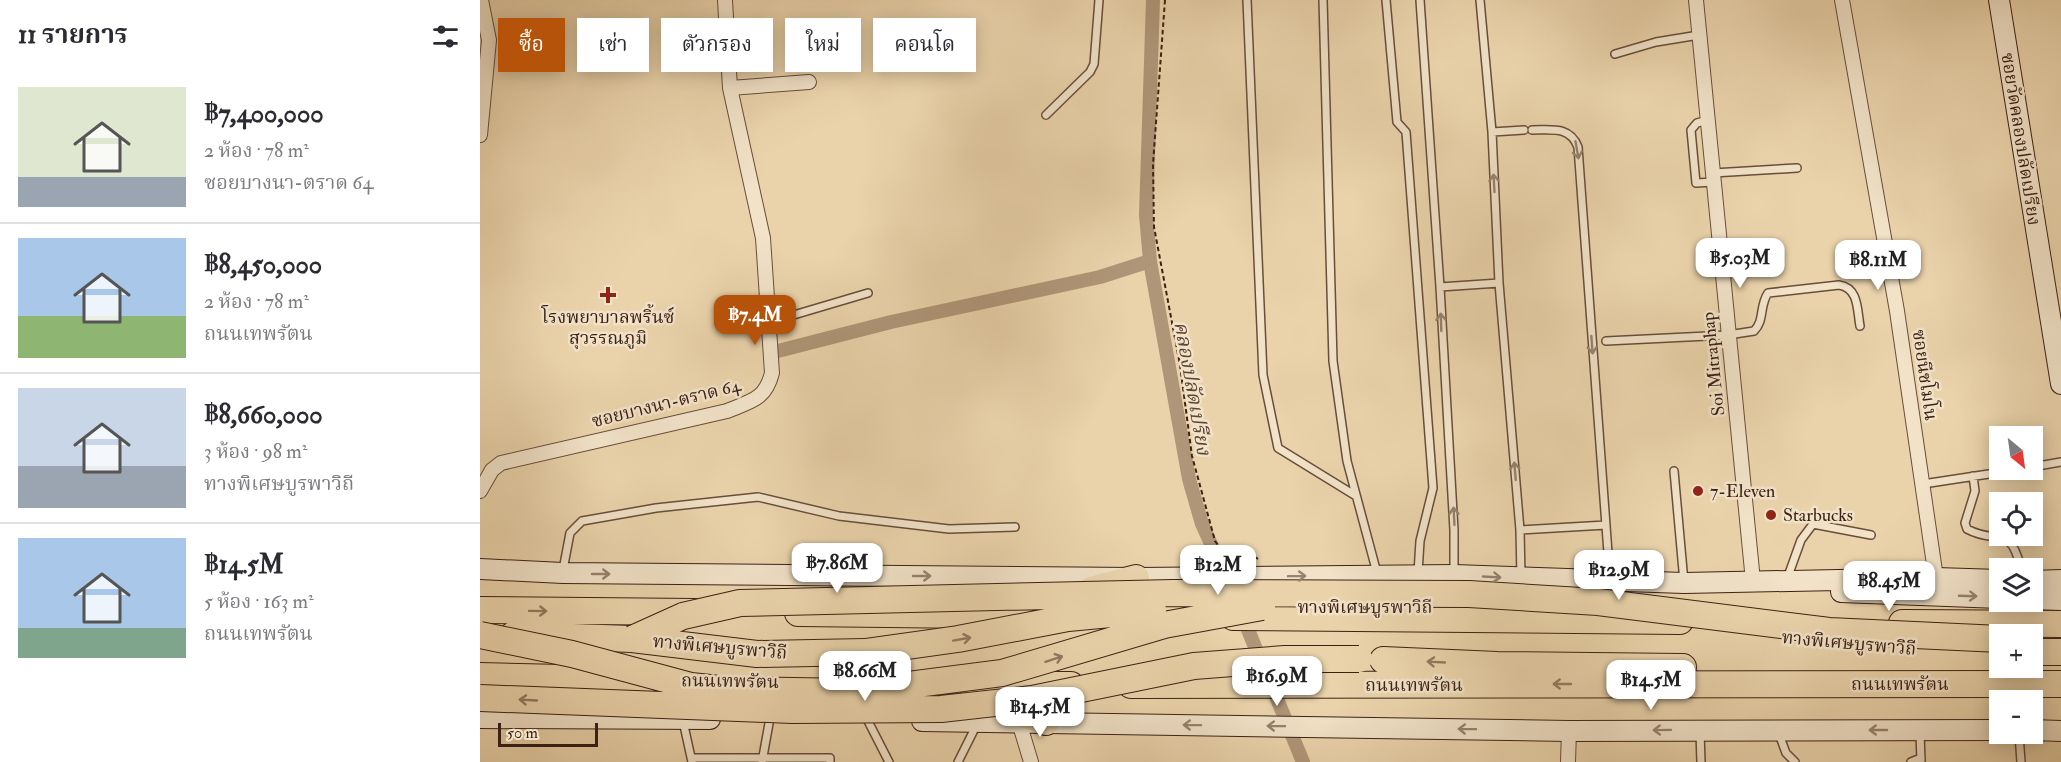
<!DOCTYPE html>
<html lang="th">
<head>
<meta charset="utf-8">
<style>
	body { margin:0; font-family:"IM FELL Double Pica","Noto Serif Thai",serif; background:#f7f7f7; color:#2b2b33; height:100vh; display:flex; flex-direction:column; font-size:22px; white-space:nowrap }
	* { box-sizing:border-box; margin:0 }
	p { font-size:20px; color:#7c7c81 }
	.icon { flex:none; width:33px; height:33px; fill:none; stroke:currentColor; stroke-width:2; stroke-linecap:round; stroke-linejoin:round }
	.map { position:relative; flex:1; overflow:hidden }
	.panel { display:flex; flex-direction:column; background:#fff; width:480px }
	.panel>* { flex:none }
	.hud { position:absolute; left:18px; top:18px; width:570px; height:54px; display:flex; gap:12px }
	.needle { width:39px; rotate:151deg }
	.controls { position:absolute; left:1509px; top:426px; display:grid; gap:12px }
	.controls a { display:grid; place-items:center; width:54px; height:54px; border-radius:0px; background:#fff; box-shadow:0 3px 15px #0003; font-size:30px }
	.scale { position:absolute; left:18px; bottom:15px; width:100px; box-sizing:border-box; padding-left:6px; border:3px solid #3c2115; border-top:0; font-size:16px; line-height:21px; white-space:nowrap; color:#3c2115; -webkit-text-stroke:4px #f1e2c8; paint-order:stroke }
	.price { position:absolute; translate:-50% -51px; padding:0 14px; border-radius:12px; background:#fff; color:#222; font-size:20px; line-height:39px; filter:drop-shadow(0 2px 3px #0008) }
	.price::after { content:''; position:absolute; left:50%; top:36px; width:18px; height:14px; margin-left:-9px; background:inherit; clip-path:polygon(0 0,100% 0,50% 100%) }
	.price.current { background:#b45309; color:#fff }
	ul { padding:0; list-style:none }
	li { display:flex; align-items:center; gap:18px; height:150px; padding:0 18px }
	li+li { border-top:2px solid #e1e1e2 }
	li span { display:grid; place-items:center; flex:none; width:168px; height:120px; border-radius:0px; color:#555 }
	li>.icon { margin-inline-start:auto }
	span .icon { width:72px; height:72px; fill:#fffc; stroke-width:1 }
	li b { font-size:26px }
	h2 { display:flex; justify-content:space-between; align-items:center; height:72px; padding:0 18px; font-size:26px }
	.tag { padding:0 21px; border-radius:0px; background:#fff; box-shadow:0 3px 15px #0003; font-size:21px; line-height:54px }
	.tag.current { background:#b45309; color:#fff }
	main { display:flex; flex:1; min-height:0 }
	.map>svg:first-child { display:block }
	.lines { fill:none; stroke-linecap:round; stroke-linejoin:round }
	.canal { stroke:#af9678; stroke-width:14 }
	.lane-casing { stroke:#684e3a; stroke-width:10 }
	.street-casing { stroke:#684e3a; stroke-width:16 }
	.secondary-casing { stroke:#3c2115; stroke-width:22 }
	.highway-casing { stroke:#3c2115; stroke-width:28 }
	.path { stroke:#3c2115; stroke-width:2; stroke-dasharray:4.5 3; stroke-linecap:butt }
	.lane { stroke:#f1e2c8; stroke-width:7 }
	.street { stroke:#f1e2c8; stroke-width:14 }
	.secondary { stroke:#f1e2c8; stroke-width:20 }
	.highway { stroke:#ead3ab; stroke-width:26 }
	.highway-bridge-casing { stroke:#3c2115; stroke-width:28; stroke-linecap:butt }
	.highway-bridge { stroke:#ead3ab; stroke-width:26 }
	.oneway { stroke:#96826e }
	.oneway2 { stroke:#937a60 }
	.poi-dot { fill:#8f2418; stroke:#f1e2c8; stroke-width:2 }
	.labels { text-anchor:middle; stroke-width:5; stroke-linejoin:round; paint-order:stroke }
	.street-label { font-size:18px; fill:#3c2115; stroke:#f1e2c8 }
	.poi-label { font-size:18px; fill:#3c2115; stroke:#f1e2c8; text-anchor:start }
	.water-label { font-size:20px; font-style:italic; fill:#5e4433; stroke:#f1e2c8 }
</style>
</head>
<body>
<main>
<section class="panel">
<h2>11 รายการ<svg class="icon" aria-label="filters" viewBox="0 0 24 24"><path d="M4 7h16M4 17h16"/><circle cx="9" cy="7" r="2"/><circle cx="15" cy="17" r="2"/></svg></h2>
<ul>
<li><span style="background:linear-gradient(#dfe7d0 75%,#9aa5b1 0)"><svg class="icon" aria-label="home" viewBox="0 0 24 24"><path d="M3 11l9-7 9 7M6 9v11h12V9"/></svg></span><div><b>฿7,400,000</b><p>2 ห้อง · 78 m²</p><p>ซอยบางนา-ตราด 64</p></div></li>
<li><span style="background:linear-gradient(#a9c7e8 65%,#8fb573 0)"><svg class="icon" aria-label="home" viewBox="0 0 24 24"><path d="M3 11l9-7 9 7M6 9v11h12V9"/></svg></span><div><b>฿8,450,000</b><p>2 ห้อง · 78 m²</p><p>ถนนเทพรัตน</p></div></li>
<li><span style="background:linear-gradient(#c9d6e8 65%,#9aa5b1 0)"><svg class="icon" aria-label="home" viewBox="0 0 24 24"><path d="M3 11l9-7 9 7M6 9v11h12V9"/></svg></span><div><b>฿8,660,000</b><p>3 ห้อง · 98 m²</p><p>ทางพิเศษบูรพาวิถี</p></div></li>
<li><span style="background:linear-gradient(#a9c7e8 75%,#7fa58c 0)"><svg class="icon" aria-label="home" viewBox="0 0 24 24"><path d="M3 11l9-7 9 7M6 9v11h12V9"/></svg></span><div><b>฿14.5M</b><p>5 ห้อง · 163 m²</p><p>ถนนเทพรัตน</p></div></li>
</ul>
</section>
<div class="map">
<svg width="1581" height="762" viewBox="0 0 1581 762">
	<rect width="100%" height="100%" fill="#ead3ab"/>
	<filter id="stains"><feTurbulence type="fractalNoise" baseFrequency=".00333" numOctaves="4"/><feColorMatrix values="0 0 0 0 .2 0 0 0 0 .09 0 0 0 0 .02 0 0 0 .5 -.17"/></filter>
	<radialGradient id="worn" r=".72"><stop offset=".6" stop-color="#630" stop-opacity="0"/><stop offset="1" stop-color="#630" stop-opacity=".3"/></radialGradient>
	<g class="lines">
		<path class="canal" d="M673 0 666 215 670 261 709 479 722 524 749 584
			M294 352 411 322 620 277 670 261
			M762 615 782 664
			M790 682 823 762"/>
		<defs>
			<path id="lane" d="M767 0 783 375 798 448 876 496
				M843 0 853 361 867 461 897 573
				M906 0 917 122 926 132 953 488 940 541 938 573
				M940 0 960 287
				M1000 0 1012 132
				M1135 54 1176 42 1219 35
				M566 115 610 72 614 64 619 0
				M1228 120 1217 123 1211 130 1216 183 1234 182
				M1052 130C1072 130 1090 126 1098 147L1130 580
				M1233 173 1317 168
				M1019 283 1040 530 1041 577
				M290 322 388 293
				M1126 341 1248 335 1274 331C1285 320 1279 306 1288 293L1359 285C1379 288 1377 310 1380 326
				M1552 467 1581 462
				M1194 471 1204 582
				M1493 476 1495 491 1485 523 1487 529C1518 546 1529 522 1541 568
				M1443 484 1535 470
				M1040 530 1126 525
				M83 570 90 533 102 521 176 508 278 497 359 516 469 529 535 527
				M974 572V530L960 287 1019 283 1012 132 1044 130
				M1307 579 1321 540 1333 524 1391 535
				M203 721 212 762
				M388 721 409 762
				M1220 732 1221 762
				M1440 732 1441 762
				M1299 734 1306 753 1315 762
				M1539 734 1541 762
				M212 758H350V762
				M282 762 290 718
				M478 762 497 724
				M1431 762 1441 758"/>
			<path id="street" d="M1216 0 1273 581
				M1362 0 1417 311 1456 578
				M250 88 329 82
				M0 135 9 40 1 0
				M0 491 12 470 21 463 247 411C271 401 285 400 292 373L283 238 250 88 245 0
				M539 722 551 762
				M1088 762 1089 731"/>
			<path id="secondary" d="M1519 0 1581 384
				M0 569 83 573 656 578 974 575 1204 583 1456 578 1520 580
				M1552 581 1581 580
				M1361 592 1520 598
				M1552 599 1581 600
				M0 718 230 719
				M442 721 1089 731 1520 730
				M1552 730 1581 731"/>
			<path id="highway" d="M611 590 656 578
				M0 610 216 612
				M318 613 570 616
				M753 617 1200 621
				M1422 623 1581 624
				M33 635 152 639
				M1552 652H1581
				M903 660 1017 665 1203 667
				M0 676 171 680
				M492 685H591
				M651 685 1581 684
				M507 701 566 722"/>
		</defs>
		<use href="#lane" class="lane-casing"/>
		<use href="#street" class="street-casing"/>
		<use href="#secondary" class="secondary-casing"/>
		<use href="#highway" class="highway-casing"/>
		<path class="path" d="M685 0 673 164 674 227 700 365 712 456 735 541C749 562 763 547 778 559"/>
		<use href="#lane" class="lane"/>
		<use href="#street" class="street"/>
		<use href="#secondary" class="secondary"/>
		<use href="#highway" class="highway"/>
		<defs>
			<path id="highway-bridge" d="M0 635 92 654 211 686 248 690 374 692 522 673 684 625 782 607
				M152 639 203 616 260 603 693 593 989 594 1118 602 1349 631 1520 639
				M152 639 277 654 385 652 478 639 588 618 673 610
				M0 698 312 710 461 709 552 699 714 666 805 659H879"/>
		</defs>
		<use href="#highway-bridge" class="highway-bridge-casing"/>
		<use href="#highway-bridge" class="highway-bridge"/>
	</g>
	<defs><path id="oneway-shaft" d="M-6 0H5M1.5-3L5.5 0L1.5 3" fill="none" stroke-width="1.6" stroke-linecap="round" stroke-linejoin="round" transform="scale(1.5)"/></defs>
	<g class="oneway">
		<use href="#oneway-shaft" transform="translate(1097 150) rotate(80)"/>
		<use href="#oneway-shaft" transform="translate(1014 183) rotate(-93)"/>
		<use href="#oneway-shaft" transform="translate(961 322) rotate(-92)"/>
		<use href="#oneway-shaft" transform="translate(1112 345) rotate(86)"/>
		<use href="#oneway-shaft" transform="translate(1035 471) rotate(-95)"/>
		<use href="#oneway-shaft" transform="translate(974 516) rotate(-93)"/>
		<use href="#oneway-shaft" transform="translate(121 574)"/>
		<use href="#oneway-shaft" transform="translate(442 576)"/>
		<use href="#oneway-shaft" transform="translate(817 576) rotate(-1)"/>
		<use href="#oneway-shaft" transform="translate(1012 577) rotate(3)"/>
		<use href="#oneway-shaft" transform="translate(1488 596) rotate(2)"/>
		<use href="#oneway-shaft" transform="translate(712 725) rotate(-179)"/>
		<use href="#oneway-shaft" transform="translate(796 726) rotate(-179)"/>
		<use href="#oneway-shaft" transform="translate(987 729) rotate(-179)"/>
		<use href="#oneway-shaft" transform="translate(1182 730) rotate(179)"/>
		<use href="#oneway-shaft" transform="translate(1398 730) rotate(-180)"/>
	</g>
	<g class="oneway2">
		<use href="#oneway-shaft" transform="translate(58 611) rotate(1)"/>
		<use href="#oneway-shaft" transform="translate(482 639) rotate(-10)"/>
		<use href="#oneway-shaft" transform="translate(574 659) rotate(-18)"/>
		<use href="#oneway-shaft" transform="translate(956 662) rotate(-177)"/>
		<use href="#oneway-shaft" transform="translate(1082 684) rotate(180)"/>
		<use href="#oneway-shaft" transform="translate(48 700) rotate(-177)"/>
	</g>
	<g class="poi-dot">
		<path d="M125 286h6v6h6v6h-6v6h-6v-6h-6v-6h6z"/>
		<circle cx="1218" cy="491" r="6"/>
		<circle cx="1291" cy="515" r="6"/>
	</g>
	<g class="labels">
		<g class="street-label">
			<text transform="translate(1541 139) rotate(81)" y="6">ซอยวัดคลองปลัดเปรียง</text>
			<text transform="translate(1233 364) rotate(-96)" y="6">Soi Mitraphap</text>
			<text transform="translate(1445 375) rotate(82)" y="6">ซอยนีชโมโน</text>
			<text transform="translate(186 403) rotate(-14)" y="6">ซอยบางนา-ตราด 64</text>
			<text x="885" y="613">ทางพิเศษบูรพาวิถี</text>
			<text transform="translate(1369 643) rotate(5)" y="6">ทางพิเศษบูรพาวิถี</text>
			<text transform="translate(240 647) rotate(5)" y="6">ทางพิเศษบูรพาวิถี</text>
			<text transform="translate(250 681) rotate(1)" y="6">ถนนเทพรัตน</text>
			<text x="1420" y="690">ถนนเทพรัตน</text>
			<text x="934" y="691">ถนนเทพรัตน</text>
		</g>
		<g class="poi-label">
			<text x="128" y="323" text-anchor="middle">โรงพยาบาลพริ้นซ์<tspan x="128" dy="21">สุวรรณภูมิ</tspan></text>
			<text x="1230" y="497">7-Eleven</text>
			<text x="1303" y="521">Starbucks</text>
		</g>
		<g class="water-label">
			<text transform="translate(713 388) rotate(80)" y="7">คลองปลัดเปรียง</text>
		</g>
	</g>
	<rect width="100%" height="100%" filter="url(#stains)"/>
	<rect width="100%" height="100%" fill="url(#worn)"/>
</svg>
<div class="controls">
<a><svg class="needle" viewBox="-14 -14 28 28"><path d="M0-13l5 13h-10z" fill="#e53935"/><path d="M0 13l5-13h-10z" fill="#7c7c81"/></svg></a>
<a><svg class="icon" aria-label="locate" viewBox="0 0 24 24"><circle cx="12" cy="12" r="6"/><path d="M12 2v4M12 18v4M2 12h4M18 12h4"/></svg></a>
<a><svg class="icon" aria-label="layers" viewBox="0 0 24 24"><path d="M12 4l9 5-9 5-9-5zM3 14l9 5 9-5"/></svg></a>
<a>+</a>
<a>−</a>
</div>
<div class="scale">50 m</div>
<b class="price" style="left:1260px;top:289px">฿5.03M</b>
<b class="price" style="left:1398px;top:291px">฿8.11M</b>
<b class="price current" style="left:275px;top:346px">฿7.4M</b>
<b class="price" style="left:357px;top:594px">฿7.86M</b>
<b class="price" style="left:738px;top:596px">฿12M</b>
<b class="price" style="left:1139px;top:601px">฿12.9M</b>
<b class="price" style="left:1409px;top:612px">฿8.45M</b>
<b class="price" style="left:385px;top:702px">฿8.66M</b>
<b class="price" style="left:797px;top:707px">฿16.9M</b>
<b class="price" style="left:1171px;top:711px">฿14.5M</b>
<b class="price" style="left:560px;top:738px">฿14.5M</b>
<div class="hud">
<a class="tag current">ซื้อ</a>
<a class="tag">เช่า</a>
<a class="tag">ตัวกรอง</a>
<a class="tag">ใหม่</a>
<a class="tag">คอนโด</a>
</div>
</div>
</main>
</body>
</html>
